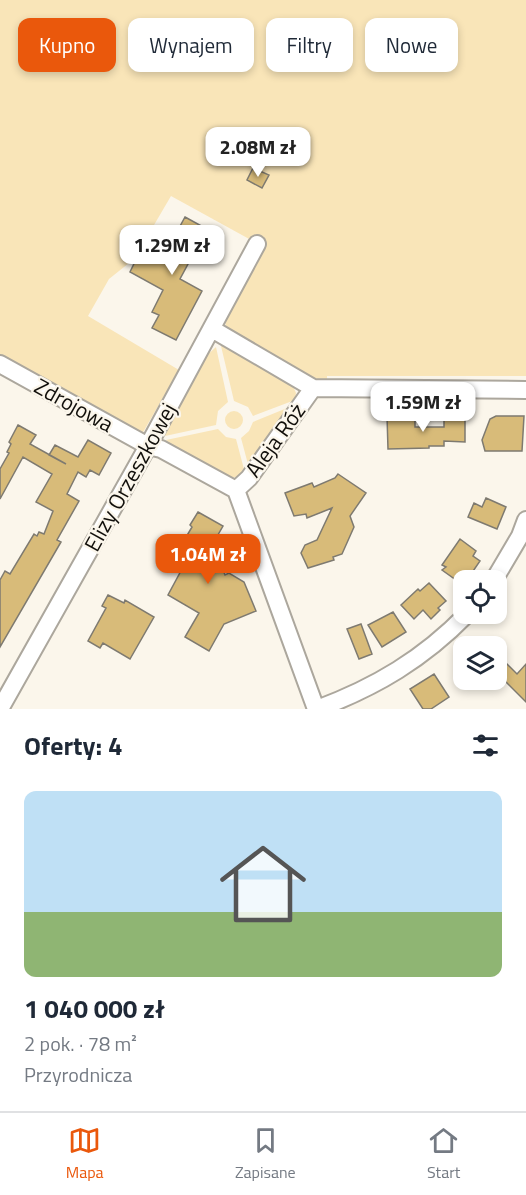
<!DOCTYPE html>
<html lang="pl">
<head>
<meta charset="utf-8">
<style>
	body { margin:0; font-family:"Titillium Web",sans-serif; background:#f6f6f7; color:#1f2937; height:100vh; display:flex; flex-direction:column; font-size:22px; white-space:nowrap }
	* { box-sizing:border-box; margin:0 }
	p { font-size:20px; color:#747a83 }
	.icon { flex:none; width:33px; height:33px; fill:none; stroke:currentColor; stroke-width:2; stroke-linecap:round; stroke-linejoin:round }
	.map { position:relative; height:709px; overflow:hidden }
	.side { display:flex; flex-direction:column; background:#fff; flex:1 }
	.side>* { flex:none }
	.banner { position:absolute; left:18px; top:18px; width:490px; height:54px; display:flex; gap:12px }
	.controls { position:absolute; left:453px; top:570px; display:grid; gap:12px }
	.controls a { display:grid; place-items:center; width:54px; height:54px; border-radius:12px; background:#fff; box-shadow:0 3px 9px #0003; font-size:30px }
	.price { position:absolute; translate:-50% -51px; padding:0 14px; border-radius:12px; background:#fff; color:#222; font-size:20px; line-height:39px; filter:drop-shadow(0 2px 3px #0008) }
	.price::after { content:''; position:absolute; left:50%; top:36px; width:18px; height:14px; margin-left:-9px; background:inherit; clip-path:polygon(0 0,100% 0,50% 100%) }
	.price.active { background:#ea580c; color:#fff }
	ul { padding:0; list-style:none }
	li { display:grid; align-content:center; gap:12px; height:318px; padding:0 24px }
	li+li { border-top:2px solid #e0e1e3 }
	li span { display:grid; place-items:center; height:186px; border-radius:12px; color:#555 }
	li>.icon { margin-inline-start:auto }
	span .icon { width:108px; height:108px; fill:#fffc; stroke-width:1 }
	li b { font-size:26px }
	h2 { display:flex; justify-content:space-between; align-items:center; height:72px; padding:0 24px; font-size:26px }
	.pill { padding:0 21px; border-radius:12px; background:#fff; box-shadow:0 3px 9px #0003; font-size:21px; line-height:54px }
	.pill.active { background:#ea580c; color:#fff }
	.dock { display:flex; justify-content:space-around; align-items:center; height:84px; border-top:2px solid #e0e1e3; background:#fff; font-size:16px; color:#747a83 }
	.dock a { display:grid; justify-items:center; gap:3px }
	.dock .active { color:#ea580c }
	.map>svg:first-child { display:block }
	.green { fill:#f9e5b8 }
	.building { fill:#d8bb79; stroke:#7e7a70; stroke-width:1.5 }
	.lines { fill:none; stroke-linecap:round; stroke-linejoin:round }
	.minor-casing { stroke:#aca79d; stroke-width:20 }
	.minor { stroke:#fff; stroke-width:16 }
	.labels { text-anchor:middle; stroke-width:4.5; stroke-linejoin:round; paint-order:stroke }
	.street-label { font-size:22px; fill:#110f0b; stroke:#fbf6eb }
</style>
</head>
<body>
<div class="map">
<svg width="526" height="709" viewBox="0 0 526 709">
	<rect width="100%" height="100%" fill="#fbf6eb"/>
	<path class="green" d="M0 0H526V376H327V382L307 377 226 328 225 321 260 245 171 196 137 254 139 255 109 279 88 316 179 370 142 434 0 355Z
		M221 346H225L293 386 296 393 295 400 253 416 248 407 234 401Z
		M216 347 228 402 218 411 216 425 165 436V429L205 357Z
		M292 406 249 468 241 438 249 431 253 422Z
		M225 420a9 9 0 1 1 18 0a9 9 0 1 1-18 0Z
		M218 429 226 437 236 439 245 473 237 477 229 478 174 448 166 440Z"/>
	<path class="building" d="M253 168 269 175 262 188 247 180Z
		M185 217 207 229 200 242 203 250 195 251 180 279 202 291 176 340 152 328 159 315 152 312 163 290 130 272 145 241 161 249 166 238 172 241Z
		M387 416H415V427H444V417H465V442L444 441V446H429V448L388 449Z
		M496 416H524L522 451H485L482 440 490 419Z
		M18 425 36 435 30 444 66 464 49 455 55 445 78 457 88 440 111 453 99 475 90 470 86 477 78 472 67 494 79 501 57 540 61 542 0 647V580L5 571 10 574 34 534 37 536 39 532 44 534 53 511 36 502 52 474 23 457 0 499V469L9 453 7 452 11 444 9 442Z
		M338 474 366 493 350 516 354 527 342 554 333 557 334 560 308 568 301 553 305 545 317 540 332 508 307 518 306 514 294 516 285 493 312 483 314 487 335 478Z
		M486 498 506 507 497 529 468 517 474 503 482 507Z
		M198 512 223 526 204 559 223 570 225 575 229 573 244 582 256 611 224 624 209 651 185 637 199 613 168 595 183 567 172 561 192 527 190 525Z
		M460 539 476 551 473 556 480 561 467 580H464L463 585 442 570 446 567 442 565Z
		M429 583 446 601 438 608 440 610 431 619 423 610 414 619 401 605 418 589 420 591Z
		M108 595 124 603 125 600 154 617 130 659 103 643 100 648 88 641 106 608 102 606Z
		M393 612 406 632 382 647 368 625Z
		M361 624 372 654 359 659 347 629Z
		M506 663 517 674 526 664V702L497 673Z
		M434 674 449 697 431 709H423L410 689Z"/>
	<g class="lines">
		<defs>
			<path id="minor" d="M212 329 313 388 526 390
				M0 364 148 446 161 449 236 490 316 709
				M236 490 249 478 313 388
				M494 580 520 536 526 520
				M0 709 148 446 257 244
				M317 709C376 687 423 659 467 614"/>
		</defs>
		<use href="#minor" class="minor-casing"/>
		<use href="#minor" class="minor"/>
	</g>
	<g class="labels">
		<g class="street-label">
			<text transform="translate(74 405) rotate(29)" y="8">Zdrojowa</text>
			<text transform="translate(275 440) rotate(-54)" y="8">Aleja Róż</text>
			<text transform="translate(130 477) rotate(-61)" y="8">Elizy Orzeszkowej</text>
		</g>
	</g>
</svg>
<div class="controls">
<a><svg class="icon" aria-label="locate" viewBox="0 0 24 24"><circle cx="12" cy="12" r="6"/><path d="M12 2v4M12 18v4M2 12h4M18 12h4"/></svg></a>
<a><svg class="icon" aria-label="layers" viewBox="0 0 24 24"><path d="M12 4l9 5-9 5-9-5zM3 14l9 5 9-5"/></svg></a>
</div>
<b class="price" style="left:258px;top:178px">2.08M zł</b>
<b class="price" style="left:172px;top:276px">1.29M zł</b>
<b class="price" style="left:423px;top:433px">1.59M zł</b>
<b class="price active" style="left:208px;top:585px">1.04M zł</b>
<div class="banner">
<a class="pill active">Kupno</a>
<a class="pill">Wynajem</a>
<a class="pill">Filtry</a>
<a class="pill">Nowe</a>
</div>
</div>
<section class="side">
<h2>Oferty: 4<svg class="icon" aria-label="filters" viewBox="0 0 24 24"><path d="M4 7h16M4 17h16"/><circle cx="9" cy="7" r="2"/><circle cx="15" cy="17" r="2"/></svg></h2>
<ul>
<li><span style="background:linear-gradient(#bfe0f5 65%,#8fb573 0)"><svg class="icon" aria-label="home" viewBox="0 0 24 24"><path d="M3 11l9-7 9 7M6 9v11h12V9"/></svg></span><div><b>1 040 000 zł</b><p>2 pok. · 78 m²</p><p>Przyrodnicza</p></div></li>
</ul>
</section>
<nav class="dock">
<a class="active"><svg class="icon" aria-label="map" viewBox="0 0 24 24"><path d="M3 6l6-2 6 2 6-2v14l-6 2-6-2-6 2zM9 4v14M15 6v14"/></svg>Mapa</a>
<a><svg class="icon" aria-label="saved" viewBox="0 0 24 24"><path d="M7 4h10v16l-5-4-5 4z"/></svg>Zapisane</a>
<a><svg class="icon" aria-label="home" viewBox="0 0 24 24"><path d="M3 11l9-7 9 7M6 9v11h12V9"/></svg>Start</a>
</nav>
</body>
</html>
